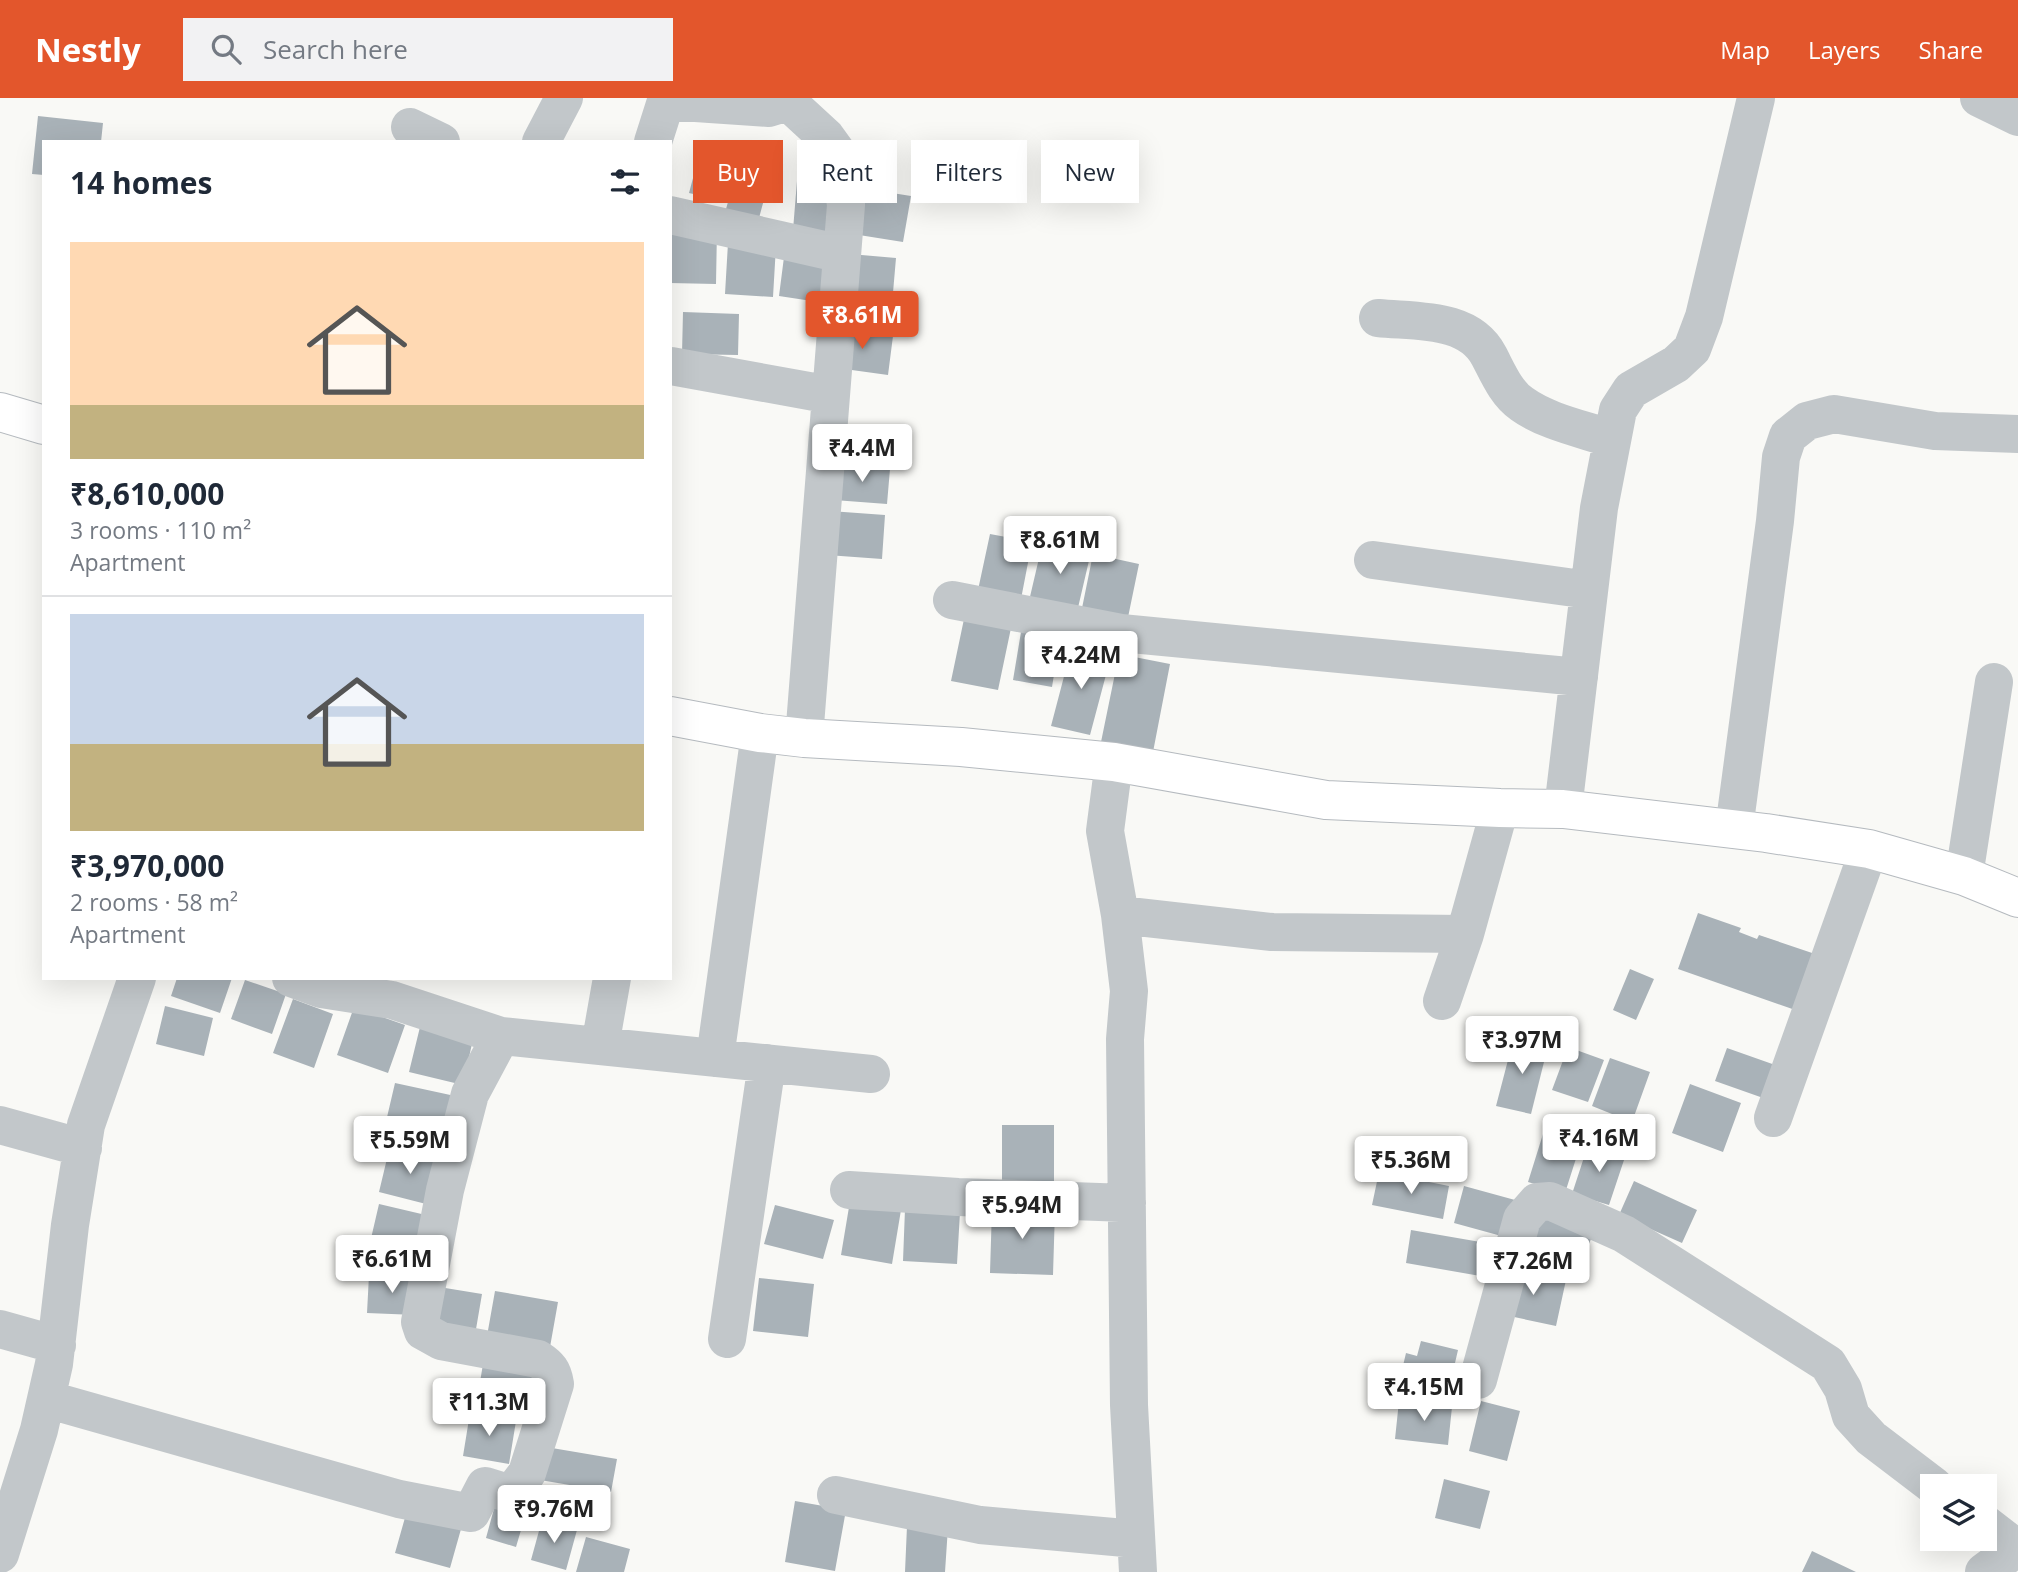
<!DOCTYPE html>
<html lang="en">
<head>
<meta charset="utf-8">
<style>
	body { margin:0; font-family:"Open Sans",sans-serif; background:#f2f2f3; color:#1f2937; height:100vh; display:flex; flex-direction:column; font-size:26px; white-space:nowrap }
	* { box-sizing:border-box; margin:0 }
	p { font-size:23px; color:#747a83 }
	.icon { flex:none; width:38px; height:38px; fill:none; stroke:currentColor; stroke-width:2; stroke-linecap:round; stroke-linejoin:round }
	.map { position:relative; flex:1; overflow:hidden }
	.drawer { position:absolute; left:42px; top:42px; width:630px; height:840px; display:flex; flex-direction:column; background:#fff; border-radius:0px; box-shadow:0 7px 28px #0002 }
	.drawer>* { flex:none }
	.guide { position:absolute; left:693px; top:42px; width:665px; height:63px; display:flex; gap:14px }
	.tools { position:absolute; left:1920px; top:1376px; display:grid; gap:14px }
	.tools a { display:grid; place-items:center; width:77px; height:77px; border-radius:0px; background:#fff; box-shadow:0 7px 28px #0002; font-size:35px }
	.price { position:absolute; translate:-50% -60px; padding:0 16px; border-radius:7px; background:#fff; color:#222; font-size:23px; line-height:46px; filter:drop-shadow(0 2px 4px #0008) }
	.price::after { content:''; position:absolute; left:50%; top:42px; width:21px; height:16px; margin-left:-10px; background:inherit; clip-path:polygon(0 0,100% 0,50% 100%) }
	.price.active { background:#e3562c; color:#fff }
	ul { padding:0; list-style:none }
	li { display:grid; align-content:center; gap:14px; height:371px; padding:0 28px }
	li+li { border-top:2px solid #e0e1e3 }
	li span { display:grid; place-items:center; height:217px; border-radius:0px; color:#555 }
	li>.icon { margin-inline-start:auto }
	span .icon { width:126px; height:126px; fill:#fffc; stroke-width:1 }
	li b { font-size:30px }
	h2 { display:flex; justify-content:space-between; align-items:center; height:84px; padding:0 28px; font-size:30px }
	.tag { padding:0 24px; border-radius:0px; background:#fff; box-shadow:0 7px 28px #0002; font-size:24px; line-height:63px }
	.tag.active { background:#e3562c; color:#fff }
	header { display:flex; align-items:center; gap:42px; box-sizing:border-box; height:98px; padding:0 35px; background:#e3562c; color:#fff }
	header strong { font-size:33px }
	nav { display:flex; gap:38px; margin-inline-start:auto; font-size:24px }
	.search { width:490px; height:63px; background:#f2f2f3; display:flex; align-items:center; gap:18px; box-sizing:border-box; padding:0 24px; border-radius:0px; color:#747a83; font-size:26px }
	.map>svg:first-child { display:block }
	.building { fill:#a9b2b8 }
	.lines { fill:none; stroke-linecap:round; stroke-linejoin:round }
	.secondary-casing { stroke:#b5babf; stroke-width:40 }
	.street { stroke:#c2c7ca; stroke-width:38 }
	.secondary { stroke:#fff; stroke-width:38 }
</style>
</head>
<body>
<header>
<strong>Nestly</strong>
<div class="search"><svg class="icon" aria-label="search" viewBox="0 0 24 24"><circle cx="10" cy="10" r="6"/><path d="M15 15l6 6"/></svg>Search here</div>
<nav><a>Map</a><a>Layers</a><a>Share</a></nav>
</header>
<div class="map">
<svg width="2018" height="1474" viewBox="0 0 2018 1474">
	<rect width="100%" height="100%" fill="#f9f9f6"/>
	<path class="building" d="M38 18 103 25 101 44H44V77L32 76Z
		M730 49 775 61 759 120 726 111 728 104 689 95 700 54 727 61Z
		M797 83 836 86 832 134 793 132Z
		M867 91 911 98 903 144 859 137Z
		M670 129 717 131 716 186 670 185Z
		M728 145 776 148 773 199 725 196Z
		M850 156 896 160 892 206 845 202Z
		M784 159 830 165 825 205 779 198Z
		M683 214 739 216 738 257 682 256Z
		M836 229 893 238 888 277 830 269Z
		M837 367 890 371 887 406 834 402Z
		M830 413 885 417 882 461 827 457Z
		M990 436 1032 444 1021 501 978 492Z
		M1043 443 1091 454 1077 514 1029 503Z
		M1093 456 1139 466 1126 529 1080 520Z
		M964 521 1011 530 998 592 951 583Z
		M1021 534 1060 540 1052 589 1013 582Z
		M1072 548 1111 558 1090 637 1051 628Z
		M1119 556 1170 566 1153 654 1101 644Z
		M1698 815 1741 830 1739 834 1757 841 1759 837 1821 858 1801 914 1678 871Z
		M1630 871 1654 881 1636 922 1613 912Z
		M177 880H232L220 915 171 898Z
		M245 882 286 896 272 936 231 921Z
		M293 901 333 916 314 970 273 955Z
		M165 908 213 920 204 958 156 946Z
		M354 909 405 927 388 975 337 957Z
		M420 929 473 941 463 987 409 974Z
		M1514 939 1548 948 1531 1016 1496 1008Z
		M1568 949 1604 962 1588 1004 1552 992Z
		M1727 950 1778 968 1766 1001 1715 983Z
		M1610 960 1650 974 1632 1024 1592 1008Z
		M395 985 455 998 444 1046 384 1032Z
		M1690 986 1741 1005 1723 1054 1672 1035Z
		M1002 1027H1054V1089H1002Z
		M1543 1036 1580 1048 1565 1095 1528 1084Z
		M1589 1044 1626 1056 1609 1107 1572 1096Z
		M390 1048 441 1061 430 1107 379 1094Z
		M1379 1074 1449 1088 1443 1121 1372 1107Z
		M1634 1083 1697 1112 1682 1145 1619 1117Z
		M1464 1088 1515 1102 1505 1139 1454 1125Z
		M850 1103 901 1112 892 1166 841 1157Z
		M379 1106 430 1118 420 1161 369 1149Z
		M775 1107 834 1122 823 1161 764 1146Z
		M992 1110 1055 1112 1053 1177 990 1175Z
		M905 1111 960 1114 957 1166 903 1163Z
		M1542 1112 1594 1134 1573 1183 1521 1161Z
		M1411 1132 1492 1146 1486 1179 1406 1165Z
		M1511 1169 1566 1182 1556 1228 1500 1216Z
		M369 1177 417 1180 416 1217 367 1215Z
		M759 1180 814 1186 808 1239 753 1233Z
		M433 1188 482 1196 475 1237 426 1229Z
		M495 1193 558 1204 550 1249 487 1238Z
		M1421 1243 1458 1252 1446 1304 1397 1293 1406 1255 1417 1258Z
		M483 1266 542 1276 535 1319 476 1308Z
		M1399 1303 1452 1309 1448 1347 1395 1341Z
		M1481 1303 1520 1313 1507 1363 1469 1353Z
		M470 1315 516 1323 509 1366 463 1358Z
		M546 1349 617 1361 611 1394 540 1382Z
		M1444 1381 1490 1393 1480 1431 1435 1420Z
		M498 1396 529 1405 516 1449 486 1440Z
		M795 1403 846 1412 835 1473 785 1464Z
		M408 1409 463 1424 450 1470 395 1455Z
		M542 1422 577 1432 566 1472 531 1462Z
		M907 1428 948 1429 945 1474H905Z
		M586 1439 630 1451 624 1474H576Z
		M1812 1453 1856 1474H1802Z"/>
	<g class="lines">
		<defs>
			<path id="secondary" d="M0 314 44 327
				M670 618 760 635 804 640 961 649 1114 664 1326 702 1500 710 1563 711 1766 735 1869 751 1964 778 2018 800"/>
		</defs>
		<use href="#secondary" class="secondary-casing"/>
		<path class="street" d="M1979 0 2018 19
			M410 29 441 44
			M541 44 564 0
			M653 44 666 3 769 10 788 4 826 39 839 57 846 107 804 640
			M670 117 842 156
			M1378 220C1416 224 1469 219 1489 258 1498 275 1506 295 1522 306 1547 324 1583 331 1612 341
			M671 268 831 297
			M1373 462 1589 492
			M952 502 1121 535 1579 579
			M1114 664 1105 733 1120 817 1129 893 1125 941 1129 1307 1138 1474
			M1563 711 1599 410 1618 312 1631 292 1676 266 1692 251 1704 219 1756 0
			M1734 731 1775 423 1781 359 1788 338 1807 323 1834 316 1935 333 2018 336
			M1964 778 1994 584
			M1120 817 1272 834 1465 836
			M1442 903 1465 836 1500 710
			M501 938 871 976
			M600 948 612 880
			M715 960 760 635
			M1773 1020 1869 751
			M0 1027 83 1050
			M849 1092 958 1099 1127 1105
			M0 1231 57 1247
			M727 1241 767 965
			M1478 1282 1522 1121 1537 1104 1550 1103 1624 1136 1828 1266 1843 1291 1851 1318 1871 1340 1934 1388
			M46 1301 399 1401 471 1415 485 1388 511 1396 527 1375 555 1286C553 1273 549 1268 538 1261L441 1243 423 1233 420 1224 445 1092 470 996 501 938 392 902 321 891 291 880
			M836 1397 980 1427 1136 1441
			M1984 1425 2015 1449
			M0 1456 39 1332 54 1266 70 1127 86 1027 137 880
			M1984 1474 2018 1449"/>
		<use href="#secondary" class="secondary"/>
	</g>
</svg>
<div class="tools">
<a><svg class="icon" aria-label="layers" viewBox="0 0 24 24"><path d="M12 4l9 5-9 5-9-5zM3 14l9 5 9-5"/></svg></a>
</div>
<b class="price active" style="left:862px;top:253px">₹8.61M</b>
<b class="price" style="left:862px;top:386px">₹4.4M</b>
<b class="price" style="left:1060px;top:478px">₹8.61M</b>
<b class="price" style="left:1081px;top:593px">₹4.24M</b>
<b class="price" style="left:1522px;top:978px">₹3.97M</b>
<b class="price" style="left:1599px;top:1076px">₹4.16M</b>
<b class="price" style="left:410px;top:1078px">₹5.59M</b>
<b class="price" style="left:1411px;top:1098px">₹5.36M</b>
<b class="price" style="left:1022px;top:1143px">₹5.94M</b>
<b class="price" style="left:392px;top:1197px">₹6.61M</b>
<b class="price" style="left:1533px;top:1199px">₹7.26M</b>
<b class="price" style="left:1424px;top:1325px">₹4.15M</b>
<b class="price" style="left:489px;top:1340px">₹11.3M</b>
<b class="price" style="left:554px;top:1447px">₹9.76M</b>
<div class="guide">
<a class="tag active">Buy</a>
<a class="tag">Rent</a>
<a class="tag">Filters</a>
<a class="tag">New</a>
</div>
<section class="drawer">
<h2>14 homes<svg class="icon" aria-label="filters" viewBox="0 0 24 24"><path d="M4 7h16M4 17h16"/><circle cx="9" cy="7" r="2"/><circle cx="15" cy="17" r="2"/></svg></h2>
<ul>
<li><span style="background:linear-gradient(#ffd9b3 75%,#c2b280 0)"><svg class="icon" aria-label="home" viewBox="0 0 24 24"><path d="M3 11l9-7 9 7M6 9v11h12V9"/></svg></span><div><b>₹8,610,000</b><p>3 rooms · 110 m²</p><p>Apartment</p></div></li>
<li><span style="background:linear-gradient(#c9d6e8 60%,#c2b280 0)"><svg class="icon" aria-label="home" viewBox="0 0 24 24"><path d="M3 11l9-7 9 7M6 9v11h12V9"/></svg></span><div><b>₹3,970,000</b><p>2 rooms · 58 m²</p><p>Apartment</p></div></li>
</ul>
</section>
</div>
</body>
</html>
